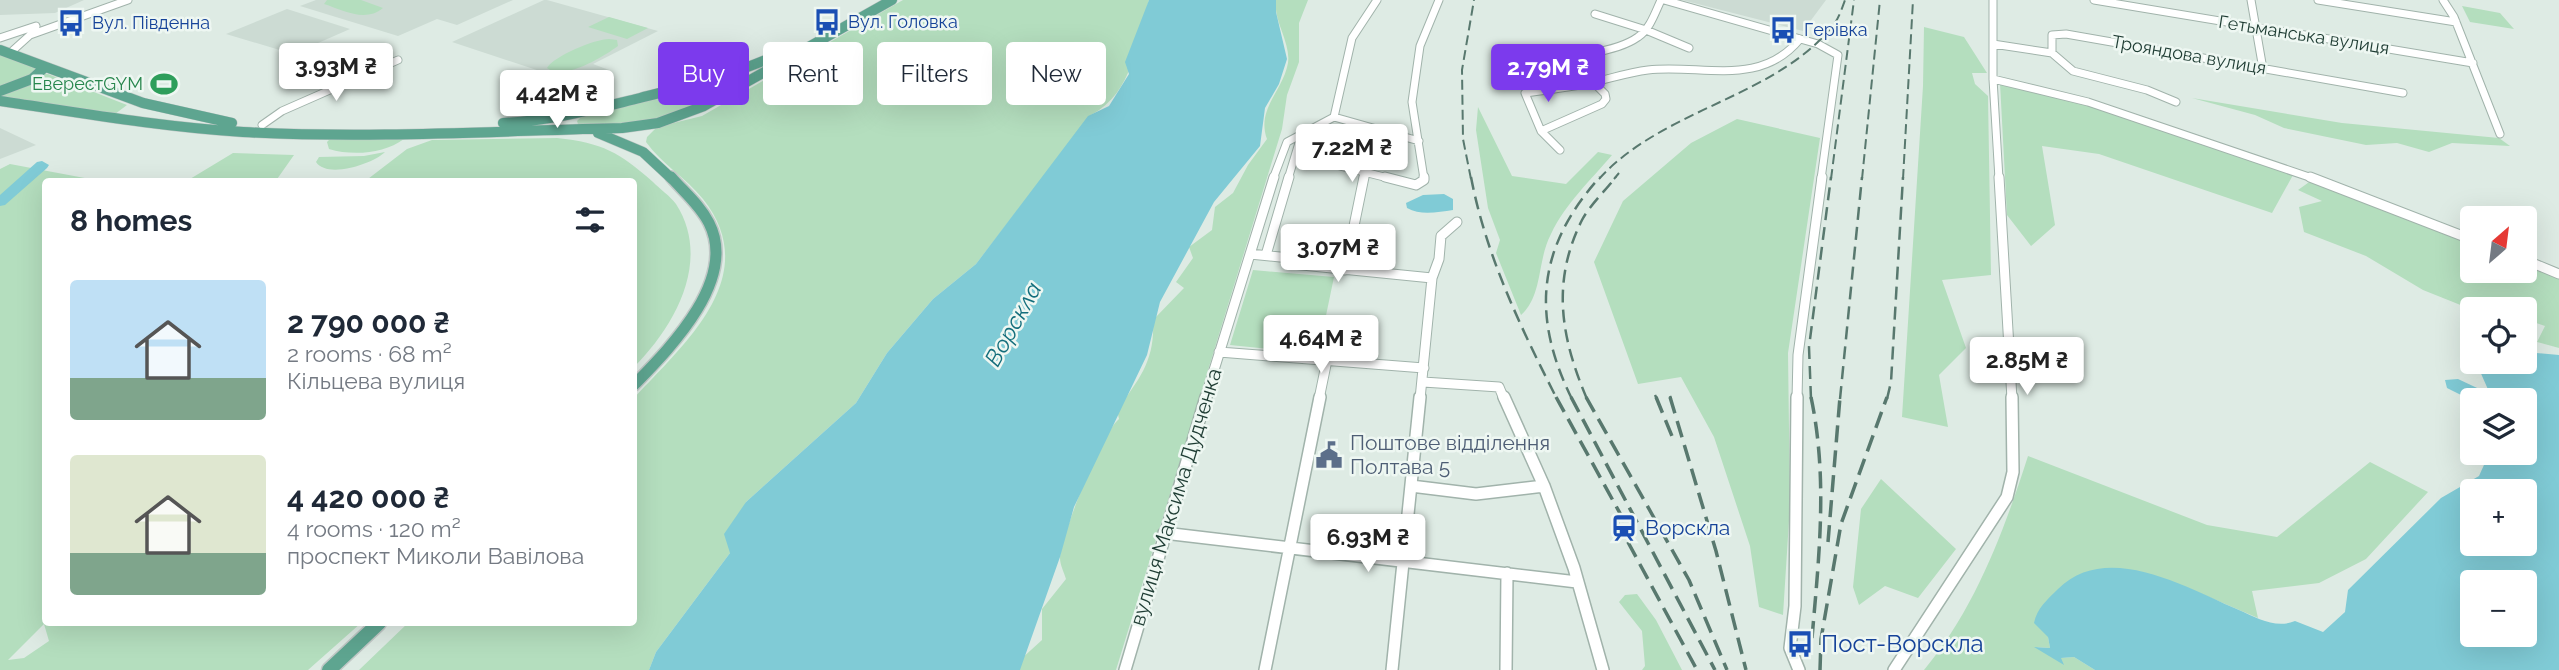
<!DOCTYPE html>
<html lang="en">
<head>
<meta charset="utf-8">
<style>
	body { margin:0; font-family:Raleway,sans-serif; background:#f2f2f3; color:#1f2937; height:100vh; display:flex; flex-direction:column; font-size:26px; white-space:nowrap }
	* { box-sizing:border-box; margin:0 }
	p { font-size:23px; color:#747a83 }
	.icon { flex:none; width:38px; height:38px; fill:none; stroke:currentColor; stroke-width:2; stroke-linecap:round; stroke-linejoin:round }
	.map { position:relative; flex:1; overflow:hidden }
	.drawer { position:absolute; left:42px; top:178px; width:595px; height:448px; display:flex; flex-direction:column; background:#fff; border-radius:7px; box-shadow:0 7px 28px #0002 }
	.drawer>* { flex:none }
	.banner { position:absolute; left:658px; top:42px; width:665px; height:63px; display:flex; gap:14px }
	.needle { width:46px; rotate:28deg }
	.buttons { position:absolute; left:2460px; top:206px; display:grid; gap:14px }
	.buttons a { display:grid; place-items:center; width:77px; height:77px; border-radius:7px; background:#fff; box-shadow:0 7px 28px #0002; font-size:35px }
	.price { position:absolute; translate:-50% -60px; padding:0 16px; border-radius:7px; background:#fff; color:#222; font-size:23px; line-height:46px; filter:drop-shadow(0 2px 4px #0008) }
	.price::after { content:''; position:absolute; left:50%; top:42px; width:21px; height:16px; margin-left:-10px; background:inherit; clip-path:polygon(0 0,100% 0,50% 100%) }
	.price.on { background:#7c3aed; color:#fff }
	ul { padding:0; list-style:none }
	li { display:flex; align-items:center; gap:21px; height:175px; padding:0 28px }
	li span { display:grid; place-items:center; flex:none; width:196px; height:140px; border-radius:7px; color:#555 }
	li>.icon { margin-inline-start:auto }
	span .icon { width:84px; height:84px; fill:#fffc; stroke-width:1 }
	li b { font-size:30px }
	h2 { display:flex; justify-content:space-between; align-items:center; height:84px; padding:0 28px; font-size:30px }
	.tag { padding:0 24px; border-radius:7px; background:#fff; box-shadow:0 7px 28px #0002; font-size:24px; line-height:63px }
	.tag.on { background:#7c3aed; color:#fff }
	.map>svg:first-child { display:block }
	.built { fill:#ccdbd3 }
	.green { fill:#b4debe; fill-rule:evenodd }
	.water { fill:#80cbd6; fill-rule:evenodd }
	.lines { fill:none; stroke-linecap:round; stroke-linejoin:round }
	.river { fill:#80cbd6; fill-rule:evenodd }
	.minor-far2-casing { stroke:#a1b3ab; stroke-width:9 }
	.minor-far1-casing { stroke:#a1b3ab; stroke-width:11 }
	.minor-casing { stroke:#a1b3ab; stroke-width:14 }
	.major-far2-casing { stroke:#c0c8c6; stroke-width:11 }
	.major-far1-casing { stroke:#c0c8c6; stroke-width:14 }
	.major-casing { stroke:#c0c8c6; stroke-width:17 }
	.minor-far2 { stroke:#fff; stroke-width:7 }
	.minor-far1 { stroke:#fff; stroke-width:9 }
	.minor { stroke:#fff; stroke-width:11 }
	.major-far2 { stroke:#5ea590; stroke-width:10 }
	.major-far1 { stroke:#5ea590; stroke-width:11 }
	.major { stroke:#5ea590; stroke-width:14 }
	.rail-far2 { stroke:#58786e; stroke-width:2; stroke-dasharray:10 5; stroke-linecap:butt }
	.rail-far1 { stroke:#58786e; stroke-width:2.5; stroke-dasharray:13 7; stroke-linecap:butt }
	.rail { stroke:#58786e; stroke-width:3.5; stroke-dasharray:17 8; stroke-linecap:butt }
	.labels { text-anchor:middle; stroke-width:5; stroke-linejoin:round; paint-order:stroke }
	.far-transit-label { font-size:18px; fill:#164399; stroke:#eef7f2; text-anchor:start }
	.far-street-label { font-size:18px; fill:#1e3c33; stroke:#eef7f2 }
	.far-leisure-label { font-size:18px; fill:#27864d; stroke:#eef7f2; text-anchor:end }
	.service-label { font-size:21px; fill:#4e5e75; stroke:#eef7f2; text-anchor:start }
	.street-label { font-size:21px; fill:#1e3c33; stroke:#eef7f2 }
	.transit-label { font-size:21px; fill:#164399; stroke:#eef7f2; text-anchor:start }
	.water-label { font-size:23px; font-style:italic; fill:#136e7c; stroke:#eef7f2 }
	.near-transit-label { font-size:24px; fill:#164399; stroke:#eef7f2; text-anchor:start }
</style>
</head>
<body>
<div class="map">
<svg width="2559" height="670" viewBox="0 0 2559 670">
	<rect width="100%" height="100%" fill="#deebe4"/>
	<path class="built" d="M0 0H84L55 13 0 15Z
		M316 0H513L457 25 437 19 398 36 300 6Z
		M544 0H547L658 31 593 64 609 70 584 82 564 79 452 42Z
		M1682 0H1826L1803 31Z
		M287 9 350 29 293 54 226 34Z
		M0 128 36 145 0 159Z"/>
	<path class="green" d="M327 0H361L383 8C365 23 343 10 324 4Z
		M903 0H1149C1136 43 1134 92 1091 115L976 264 933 299 887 353 856 403 746 502 730 553 656 652 649 670H359L408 623H634V398C685 343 764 276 703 199 686 178 662 164 646 142L647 137 657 127 702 116Z
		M1276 0H1308L1299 23V62L1287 95 1282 129 1116 670H1016L1020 660 1042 640V609L1066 579C1064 572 1060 565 1060 558 1061 535 1103 431 1119 419L1117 410C1140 378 1155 361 1153 320L1184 288 1176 282 1193 258 1189 247 1212 230 1215 207 1233 193 1248 165 1267 139C1256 109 1283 91 1288 63 1291 42 1273 21 1276 0Z
		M2462 6 2500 13 2514 29 2470 22Z
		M609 17 648 28 627 39 588 27Z
		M1924 27 1964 37 1987 73H1972L1975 84 1988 96 1991 275 1942 280 1966 348 1939 375 1948 427 1902 417 1923 86Z
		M609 39 617 40 618 46C603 57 564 81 547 68 554 56 595 39 609 39Z
		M0 54 35 68 34 74 0 90Z
		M44 74H48L127 105 115 114 0 96V93Z
		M2000 83 2089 106 2293 175 2272 213 2099 154 2042 146 2055 225 2031 246 2007 215Z
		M704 85H719L722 91 695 108 634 125 578 124 577 121 582 116Z
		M2192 98 2342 123 2499 138 2510 146 2452 143 2429 152 2397 143 2366 145 2284 128 2255 115Z
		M1478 107 1512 176 1566 184 1598 152 1612 155C1591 180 1565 204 1551 234 1537 260 1543 296 1521 315L1496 253 1500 240 1488 208 1476 130Z
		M1737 119 1820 138 1788 353 1790 505 1783 615 1759 607 1750 546 1714 437 1681 377 1638 384 1594 262 1623 201 1691 143Z
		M331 138 404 139C384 154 352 156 329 149L327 142Z
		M557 138C603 143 619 152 653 182 660 189 670 196 676 204 712 260 675 326 634 367V182H364L407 149 432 140Z
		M385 152C373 164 327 179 316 162L319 157 364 156Z
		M233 153 294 155 275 182H185Z
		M10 164 106 182H46V623H361L308 670H0V169ZM44 624 49 641 24 658 8 660Z
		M2312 180 2473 242V271H2525V262L2559 276V348L2537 342 2545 326 2525 319V310H2502L2494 307 2473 310 2423 290 2366 256 2304 232 2299 207 2322 201 2298 190Z
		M1253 270 1334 277 1318 354 1230 345Z
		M2028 456 2207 525 2277 537 2370 462 2428 492 2366 559 2319 583 2252 591 2258 618 2183 586 2048 637 2050 648 2036 647 2060 658 2074 657 2095 670H1924C1975 609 2004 531 2028 456Z
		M1881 479 1956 549 1918 598 1885 586 1859 605 1853 587 1861 509Z
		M1637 594 1656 620 1682 670H1642L1645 666 1642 631 1619 602 1625 595Z"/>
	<path class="water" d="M1149 0H1276V12L1287 59 1279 84 1265 108 1260 146 1214 202 1160 302 1147 355 1074 507 1060 557 1020 670H649L656 652 730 553 724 534 746 502 856 403 887 353 933 299 976 264 1088 116 1109 106 1129 74 1125 62Z
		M1444 194 1453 199V210C1438 212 1421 216 1407 208L1406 203 1423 195Z
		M2525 352 2559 355V670H2095L2074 657 2061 658 2064 665 2034 647 2050 648 2048 637 2034 623C2037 608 2047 600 2058 589 2107 540 2187 588 2239 610 2257 618 2276 629 2295 621L2323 632 2345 612 2348 590 2441 498 2479 476 2488 456 2493 453H2525V401H2473V408L2465 397 2447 388 2445 380 2458 379 2490 394 2479 369 2482 362H2525ZM2473 492H2525V544H2473ZM2473 583H2525V635H2473Z"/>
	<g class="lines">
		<path class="river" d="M42 161 49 165 47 168 5 205 0 206V195L37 162Z"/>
		<defs>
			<path id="minor-far2" d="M1664 0 1818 44 1838 55 1821 179
				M1993 0V79L1999 179
				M2094 0 2473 63
				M2251 0 2263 69
				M2318 0 2456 22
				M2443 0 2454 17 2500 134
				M1595 14 1646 30 1689 48
				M0 38 36 26
				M1993 44 2052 53V35L2066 34 2403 93
				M10 53 30 35 128 0
				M2052 53 2073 71 2147 90 2176 102
				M1503 60C1540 56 1607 59 1638 37 1650 29 1655 13 1661 0
				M1993 79 2088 102 2315 179
				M1334 117 1419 141
				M262 125 282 111 398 60
				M1541 131 1602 104 1606 99 1605 94 1564 53
				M1560 150 1541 131 1525 93C1548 90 1572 87 1595 82 1612 78 1630 72 1648 70 1702 64 1760 88 1800 39
				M1296 155 1392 179
				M1273 179 1287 142 1334 117 1352 38 1377 0
				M1288 179 1302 133
				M1364 179 1365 172
				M1424 179 1412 102 1420 46 1439 0"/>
			<path id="minor-far1" d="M1385 177 1416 185 1424 180V177
				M1999 177 2012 399
				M2310 177 2473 240
				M1250 254 1290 258 1292 264 1432 278
				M1266 255 1289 177
				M2525 260 2559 274
				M1345 270 1364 177
				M1219 352 1424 368
				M1423 382 1499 387 1504 399
				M1205 399 1274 177
				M1319 399 1327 360
				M1420 399 1432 278 1439 259 1441 236 1457 222
				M1797 399 1798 355 1822 177"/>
			<path id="minor" d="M1504 397 1544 486 1574 568 1603 670
				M1797 397 1795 606 1790 648 1799 670
				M1411 486 1476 494 1544 486
				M1164 533 1577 582
				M1125 670 1206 397
				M1265 670 1320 397
				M1392 670 1420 397
				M1506 670 1507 573
				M1894 670 2007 497 2013 472 2012 397"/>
			<path id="major-far2" d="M0 50 143 103 232 123
				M0 91 32 79 45 67
				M0 101C81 113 162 127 243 132 369 139 496 131 622 128L658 123 704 106 892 0
				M503 123C550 121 594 109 640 98 691 85 741 73 788 50
				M598 133 643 152 672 179"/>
			<path id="major-far1" d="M634 385C670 348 738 280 709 223 700 205 684 192 671 177"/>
			<path id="major" d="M329 670 379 623"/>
		</defs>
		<use href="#minor-far2" class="minor-far2-casing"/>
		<use href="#minor-far1" class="minor-far1-casing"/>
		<use href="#minor" class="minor-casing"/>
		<use href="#major-far2" class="major-far2-casing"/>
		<use href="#major-far1" class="major-far1-casing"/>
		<use href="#major" class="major-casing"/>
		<use href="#minor-far2" class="minor-far2"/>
		<use href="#minor-far1" class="minor-far1"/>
		<use href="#minor" class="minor"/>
		<use href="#major-far2" class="major-far2"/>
		<use href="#major-far1" class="major-far1"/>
		<use href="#major" class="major"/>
		<path class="rail-far2" d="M1471 179 1463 139 1462 70 1474 0
			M1599 179C1663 108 1778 97 1834 24 1839 18 1842 8 1845 0
			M1614 179 1619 173
			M1831 179 1854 0
			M1862 179 1880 0
			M1903 179 1913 0"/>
		<path class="rail-far1" d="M1471 177C1486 256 1521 328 1557 399
			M1655 395 1657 399
			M1670 396 1671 399
			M1572 399C1531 316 1537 247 1600 177
			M1587 399C1561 338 1551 282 1582 220 1590 205 1605 191 1616 177
			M1811 399 1809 347 1831 177
			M1840 399 1862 177
			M1887 399 1891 382 1903 177"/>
		<path class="rail" d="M1556 397 1627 526
			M1571 397 1715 670
			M1586 397 1689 580 1727 670
			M1656 397 1674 441
			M1670 397 1716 551 1746 670
			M1811 397C1828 478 1819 556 1812 638
			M1616 520 1697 670
			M1828 542 1840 397
			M1820 670 1821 639 1841 524 1887 397"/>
	</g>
	<defs>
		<symbol id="bus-bare" viewBox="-9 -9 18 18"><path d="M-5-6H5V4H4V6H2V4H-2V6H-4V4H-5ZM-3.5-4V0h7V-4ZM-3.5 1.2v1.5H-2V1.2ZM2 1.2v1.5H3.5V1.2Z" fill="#1a4fb4" stroke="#eef7f2" stroke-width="2.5" paint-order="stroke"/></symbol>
		<symbol id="stadium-bare" viewBox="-9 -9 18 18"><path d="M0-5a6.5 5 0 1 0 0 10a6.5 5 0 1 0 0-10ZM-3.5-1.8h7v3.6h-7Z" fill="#2e9e5b" stroke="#eef7f2" stroke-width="2.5" paint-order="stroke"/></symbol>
		<symbol id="civic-bare" viewBox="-9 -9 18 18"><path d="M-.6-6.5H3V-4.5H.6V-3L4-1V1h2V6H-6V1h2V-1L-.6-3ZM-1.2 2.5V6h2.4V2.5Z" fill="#5c6f8a" stroke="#eef7f2" stroke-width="2.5" paint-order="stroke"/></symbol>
		<symbol id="station-bare" viewBox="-9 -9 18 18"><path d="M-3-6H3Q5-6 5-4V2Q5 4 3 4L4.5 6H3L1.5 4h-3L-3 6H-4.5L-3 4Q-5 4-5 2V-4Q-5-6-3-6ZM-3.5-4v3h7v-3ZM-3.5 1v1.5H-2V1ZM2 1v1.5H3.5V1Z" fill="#1a4fb4" stroke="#eef7f2" stroke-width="2.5" paint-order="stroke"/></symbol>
	</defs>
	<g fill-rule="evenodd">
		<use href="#bus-bare" x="808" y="3" width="38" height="38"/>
		<use href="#bus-bare" x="52" y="4" width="38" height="38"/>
		<use href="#bus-bare" x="1764" y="11" width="38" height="38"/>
		<use href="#stadium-bare" x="145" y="65" width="38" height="38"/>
		<use href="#civic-bare" x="1310" y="436" width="38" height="38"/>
		<use href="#station-bare" x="1605" y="509" width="38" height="38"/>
		<use href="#bus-bare" x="1781" y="625" width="38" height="38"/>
	</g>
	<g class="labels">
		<g class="far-transit-label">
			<text x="848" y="28">Вул. Головка</text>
			<text x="92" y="29">Вул. Південна</text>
			<text x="1804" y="36">Герівка</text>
		</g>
		<g class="far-street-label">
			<text transform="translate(2304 35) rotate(9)" y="6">Гетьманська вулиця</text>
			<text transform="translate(2189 55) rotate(10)" y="6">Трояндова вулиця</text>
		</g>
		<g class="far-leisure-label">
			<text x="143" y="90">ЕверестGYM</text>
		</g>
		<g class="service-label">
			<text x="1350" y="450">Поштове відділення<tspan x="1350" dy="24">Полтава 5</tspan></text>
		</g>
		<g class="street-label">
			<text transform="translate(1176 497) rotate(-73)" y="7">вулиця Максима Дудченка</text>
		</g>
		<g class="transit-label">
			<text x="1645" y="535">Ворскла</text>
		</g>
		<g class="water-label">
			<text transform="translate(1013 324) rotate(-61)" y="8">Ворскла</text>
		</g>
		<g class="near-transit-label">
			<text x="1821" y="652">Пост-Ворскла</text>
		</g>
	</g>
</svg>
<div class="buttons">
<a><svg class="needle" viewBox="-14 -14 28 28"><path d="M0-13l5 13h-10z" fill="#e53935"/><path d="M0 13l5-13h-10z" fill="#747a83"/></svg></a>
<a><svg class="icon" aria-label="locate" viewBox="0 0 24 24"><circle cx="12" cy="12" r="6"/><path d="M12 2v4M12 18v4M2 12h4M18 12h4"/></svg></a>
<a><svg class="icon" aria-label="layers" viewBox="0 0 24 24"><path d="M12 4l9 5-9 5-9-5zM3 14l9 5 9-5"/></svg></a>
<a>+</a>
<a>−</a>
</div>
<b class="price" style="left:336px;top:103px">3.93M ₴</b>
<b class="price on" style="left:1548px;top:104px">2.79M ₴</b>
<b class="price" style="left:557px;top:130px">4.42M ₴</b>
<b class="price" style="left:1352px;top:184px">7.22M ₴</b>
<b class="price" style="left:1338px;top:284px">3.07M ₴</b>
<b class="price" style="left:1321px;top:375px">4.64M ₴</b>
<b class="price" style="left:2027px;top:397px">2.85M ₴</b>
<b class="price" style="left:1368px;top:574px">6.93M ₴</b>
<div class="banner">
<a class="tag on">Buy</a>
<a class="tag">Rent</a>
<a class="tag">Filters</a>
<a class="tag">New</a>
</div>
<section class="drawer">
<h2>8 homes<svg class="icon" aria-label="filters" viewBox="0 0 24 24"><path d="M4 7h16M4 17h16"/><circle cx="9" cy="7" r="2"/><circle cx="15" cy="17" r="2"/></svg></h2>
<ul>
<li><span style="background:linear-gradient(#bfe0f5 70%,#7fa58c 0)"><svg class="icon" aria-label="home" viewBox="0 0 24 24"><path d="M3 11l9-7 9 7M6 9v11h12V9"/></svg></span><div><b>2 790 000 ₴</b><p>2 rooms · 68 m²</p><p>Кільцева вулиця</p></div></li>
<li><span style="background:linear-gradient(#dfe7d0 70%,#7fa58c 0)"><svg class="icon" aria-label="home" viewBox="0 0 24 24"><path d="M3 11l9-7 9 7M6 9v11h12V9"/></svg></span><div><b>4 420 000 ₴</b><p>4 rooms · 120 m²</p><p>проспект Миколи Вавілова</p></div></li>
</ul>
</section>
</div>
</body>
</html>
